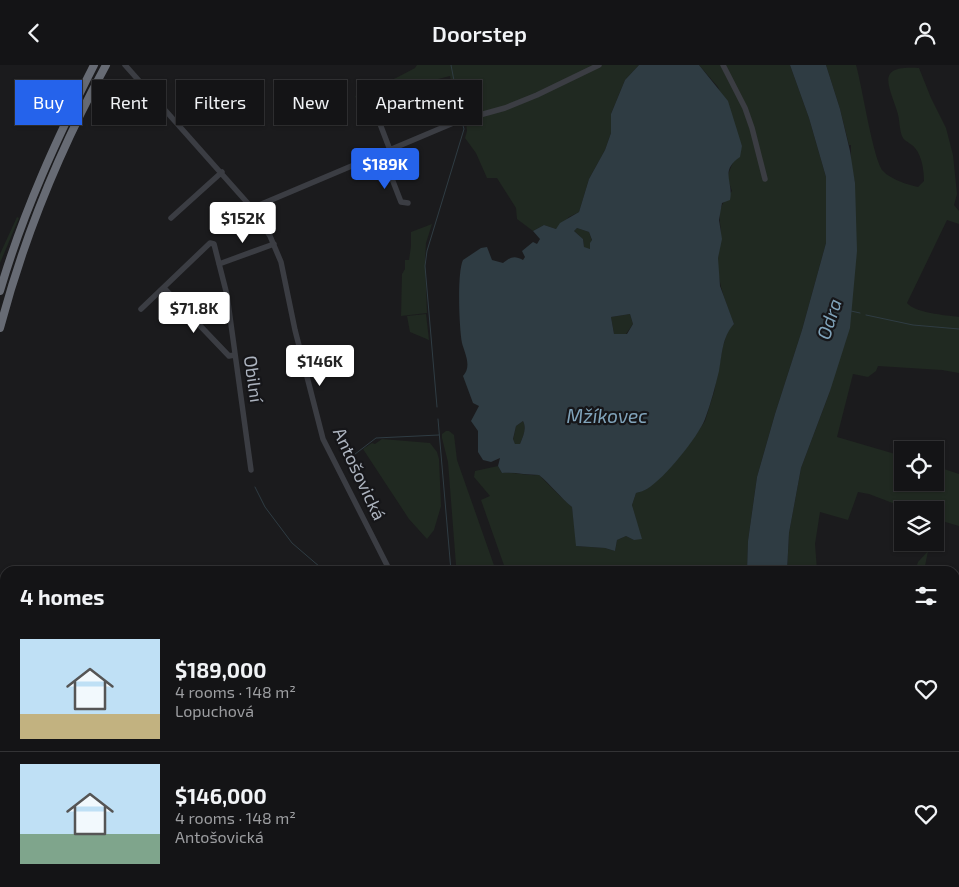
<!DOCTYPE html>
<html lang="en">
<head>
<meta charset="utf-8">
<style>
	body { margin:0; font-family:"Exo 2",sans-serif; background:#212123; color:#f1f3f6; height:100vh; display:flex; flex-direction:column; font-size:19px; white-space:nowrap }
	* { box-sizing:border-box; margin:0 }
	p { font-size:16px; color:#9d9ea1 }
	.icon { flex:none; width:28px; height:28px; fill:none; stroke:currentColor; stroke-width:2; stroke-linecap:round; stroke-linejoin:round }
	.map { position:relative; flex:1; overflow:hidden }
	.panel { position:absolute; left:0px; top:501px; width:960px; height:321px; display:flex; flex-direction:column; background:#141416; border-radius:15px 15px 0 0; box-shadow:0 1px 4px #0004,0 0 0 1px #333335 }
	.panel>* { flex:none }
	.top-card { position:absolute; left:15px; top:15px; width:500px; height:45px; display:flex; gap:10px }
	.buttons { position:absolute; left:894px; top:376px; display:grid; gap:10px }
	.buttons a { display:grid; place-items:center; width:50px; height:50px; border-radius:0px; background:#141416; box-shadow:0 1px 4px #0004,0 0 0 1px #333335; font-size:25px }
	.price { position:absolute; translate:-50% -42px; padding:0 11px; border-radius:5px; background:#fff; color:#222; font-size:16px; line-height:32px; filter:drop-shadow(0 1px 2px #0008) }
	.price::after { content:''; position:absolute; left:50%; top:30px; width:15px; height:11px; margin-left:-8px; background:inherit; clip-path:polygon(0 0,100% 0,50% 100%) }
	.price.active { background:#2563eb; color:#fff }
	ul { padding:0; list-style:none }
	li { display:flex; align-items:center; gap:15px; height:125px; padding:0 20px }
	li+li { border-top:1px solid #333335 }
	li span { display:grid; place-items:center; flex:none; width:140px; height:100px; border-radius:0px; color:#555 }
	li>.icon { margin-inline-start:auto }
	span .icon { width:60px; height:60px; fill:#fffc; stroke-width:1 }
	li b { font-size:21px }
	h2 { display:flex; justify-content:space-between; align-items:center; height:60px; padding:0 20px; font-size:21px }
	.pill { padding:0 18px; border-radius:0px; background:#141416; box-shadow:0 1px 4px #0004,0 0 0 1px #333335; font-size:18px; line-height:45px }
	.pill.active { background:#2563eb; color:#fff }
	header { display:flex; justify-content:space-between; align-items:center; height:65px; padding:0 20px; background:#141416; font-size:22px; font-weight:600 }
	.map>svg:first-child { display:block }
	.green { fill:#202921 }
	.water { fill:#2f3c43; fill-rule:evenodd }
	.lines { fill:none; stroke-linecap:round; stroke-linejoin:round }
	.stream { stroke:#2f3c43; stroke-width:1 }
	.minor { stroke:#3b3d43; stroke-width:5.5 }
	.highway { stroke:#676b74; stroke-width:8 }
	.labels { text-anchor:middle; stroke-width:4.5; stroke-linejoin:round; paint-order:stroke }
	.street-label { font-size:18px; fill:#acb3be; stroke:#161619 }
	.water-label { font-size:19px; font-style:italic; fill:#81a4bb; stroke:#161619 }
</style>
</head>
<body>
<header><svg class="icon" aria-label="back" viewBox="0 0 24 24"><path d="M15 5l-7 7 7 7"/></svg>Doorstep<svg class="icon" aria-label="person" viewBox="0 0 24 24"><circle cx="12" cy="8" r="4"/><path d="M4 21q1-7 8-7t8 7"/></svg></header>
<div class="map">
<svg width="959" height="822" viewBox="0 0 959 822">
	<rect width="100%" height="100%" fill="#1b1b1d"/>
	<path class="green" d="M417 0H639L625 15 611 49V68L605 85 589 114 579 147 569 152 556 164 544 160 533 166 517 154 516 143 497 113H487L476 88 465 73 467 66 466 56 459 57 450 11 390 26 359 39 355 31 396 13 415 3Z
		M699 0H790L809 53 826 112V178L802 265 775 349 757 412 748 476 747 506H506L481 435 490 431 474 412 475 406 498 401 502 408C515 407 526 411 539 410L560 431 572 442 577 481 605 483 615 486 617 475 626 471 634 475 636 455 632 440 636 428 647 424 677 395 693 374 705 356 714 327 723 281 728 265 734 259C726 238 716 215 718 192 718 186 721 179 721 173 721 150 714 147 732 126L727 112 733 97 742 81 718 22Z
		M826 0H856C862 20 873 94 883 106 890 114 908 120 918 122L924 116C924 106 922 91 915 83 912 79 906 77 903 73 899 66 900 54 897 46 888 18 876 0 919 3L931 33 946 63 953 90 957 129 954 140 959 146V159L947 155 907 238C915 248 945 250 959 252V308L942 305 878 301 876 306 868 312 853 309 837 372 902 391V418H935V401L959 409V461L935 454V445H911L869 429 858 427 848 455 820 447 815 479 817 506H787L789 468 801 403 830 326 855 118 851 99V80H849L840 44Z
		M17 152 19 153 0 198V189Z
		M432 159 426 178 425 196 427 248 401 251 402 209 405 204V195H409L411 181V167Z
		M577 163 589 167 592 176 590 184 584 183 583 174 574 166Z
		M426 249 429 275 410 267 407 251Z
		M630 249 633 259 626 269H614L611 252Z
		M523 356C527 364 523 371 520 379H515L513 375 516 361Z
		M446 366H449L454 370 457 395 496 506H465L456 500 448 397 442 373V369Z
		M382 374 430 378 437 387 439 394 441 441 434 465 427 474 409 454 363 384 372 378 375 379Z
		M928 486 924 506H915L918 497Z
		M955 600 959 602V637L955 634Z
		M955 636 959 637V807L955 808Z
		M518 818H559L558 822H516Z
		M675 818H804L806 822H673Z
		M834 818H933L931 822H835Z"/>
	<path class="water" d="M639 0H699L728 36 742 81 740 92C719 106 734 117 730 135L722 138 719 155 722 174 718 193 720 221 734 259C722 272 722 290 719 306 715 322 711 338 705 354 698 372 664 414 647 424 644 426 639 427 636 428L632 440 642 474 634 475 626 471 617 475 615 486 605 483 576 481 572 442C560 432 551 420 539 410 526 410 515 407 502 408L498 401 500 393 491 397 483 395 478 387V366L471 356 479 341 473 338 463 311C472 301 465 289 462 278 459 262 457 207 463 195L481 183 487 182 492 195 503 198C511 192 514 190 523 195L525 192 522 186 533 177 537 179 540 174 533 166 544 160 556 164 560 158 579 147 589 114 605 85 611 68V49L625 15ZM577 163 589 167 592 175 590 178V184L584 182 583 174 574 166ZM630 249 633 259 627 269H614L611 252ZM523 356C527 364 523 371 520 379H515L513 374 516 361Z
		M790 0H826L840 44 850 86 855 118 857 186 850 263 830 326 801 403 789 468 787 506H747L748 476 757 412 775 349 802 265 826 178V112L809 53Z
		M959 807V822H931L933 818H955V808Z
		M454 818H518L516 822H452Z
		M559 818H675L673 822H558Z
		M804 818H834L835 822H806Z"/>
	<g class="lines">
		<path class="stream" d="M451 0 461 52
			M851 246 860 248
			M866 250 913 260 959 264
			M437 342 425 201 427 186 464 64 462 57
			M438 354 451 506
			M346 396 376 373 439 370
			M255 422 265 442 292 478 320 502 321 506
			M955 662 959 663
			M0 808 5 803"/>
		<path class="minor" d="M125 0 252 143 270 171 281 197 295 265 323 374 390 506
			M723 0 745 43 752 63 765 114
			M377 51 390 85
			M382 88 401 137 408 138
			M252 143 458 56 505 43 537 30 599 0
			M171 153 222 107
			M219 199 274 179
			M164 223 229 291 234 290
			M141 244 210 178 214 179 227 230 251 405
			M274 822 276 818
			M330 822 332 818"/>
		<path class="highway" d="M0 226C23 147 57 73 94 0
			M0 263C24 172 61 82 106 0"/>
	</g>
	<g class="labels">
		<g class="street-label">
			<text transform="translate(253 314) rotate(82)" y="6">Obilní</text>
			<text transform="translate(359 409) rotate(65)" y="6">Antošovická</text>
		</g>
		<g class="water-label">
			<text transform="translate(829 254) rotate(-72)" y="7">Odra</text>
			<text x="607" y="358">Mžíkovec</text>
		</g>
	</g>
</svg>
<div class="buttons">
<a><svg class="icon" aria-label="locate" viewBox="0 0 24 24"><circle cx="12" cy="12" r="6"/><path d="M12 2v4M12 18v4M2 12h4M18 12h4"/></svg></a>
<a><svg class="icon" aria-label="layers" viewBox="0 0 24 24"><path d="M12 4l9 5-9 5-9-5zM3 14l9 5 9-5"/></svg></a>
</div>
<b class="price active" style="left:385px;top:125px">$189K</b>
<b class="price" style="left:243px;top:179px">$152K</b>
<b class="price" style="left:194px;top:269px">$71.8K</b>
<b class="price" style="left:320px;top:322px">$146K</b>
<div class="top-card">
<a class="pill active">Buy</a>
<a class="pill">Rent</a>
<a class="pill">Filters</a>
<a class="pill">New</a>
<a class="pill">Apartment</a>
</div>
<section class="panel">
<h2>4 homes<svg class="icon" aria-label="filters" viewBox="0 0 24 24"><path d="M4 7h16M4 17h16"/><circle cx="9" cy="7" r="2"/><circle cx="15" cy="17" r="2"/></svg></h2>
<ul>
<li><span style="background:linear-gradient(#bfe0f5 75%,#c2b280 0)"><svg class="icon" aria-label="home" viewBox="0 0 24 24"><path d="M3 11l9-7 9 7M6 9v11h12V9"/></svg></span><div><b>$189,000</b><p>4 rooms · 148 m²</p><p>Lopuchová</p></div><svg class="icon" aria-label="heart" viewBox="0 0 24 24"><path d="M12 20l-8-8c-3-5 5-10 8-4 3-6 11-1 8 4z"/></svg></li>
<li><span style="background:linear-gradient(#bfe0f5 70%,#7fa58c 0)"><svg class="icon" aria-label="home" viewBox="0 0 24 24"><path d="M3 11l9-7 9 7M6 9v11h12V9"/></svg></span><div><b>$146,000</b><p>4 rooms · 148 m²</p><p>Antošovická</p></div><svg class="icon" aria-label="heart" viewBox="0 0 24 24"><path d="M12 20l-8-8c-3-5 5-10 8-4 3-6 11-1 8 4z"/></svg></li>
</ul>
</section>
</div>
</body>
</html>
